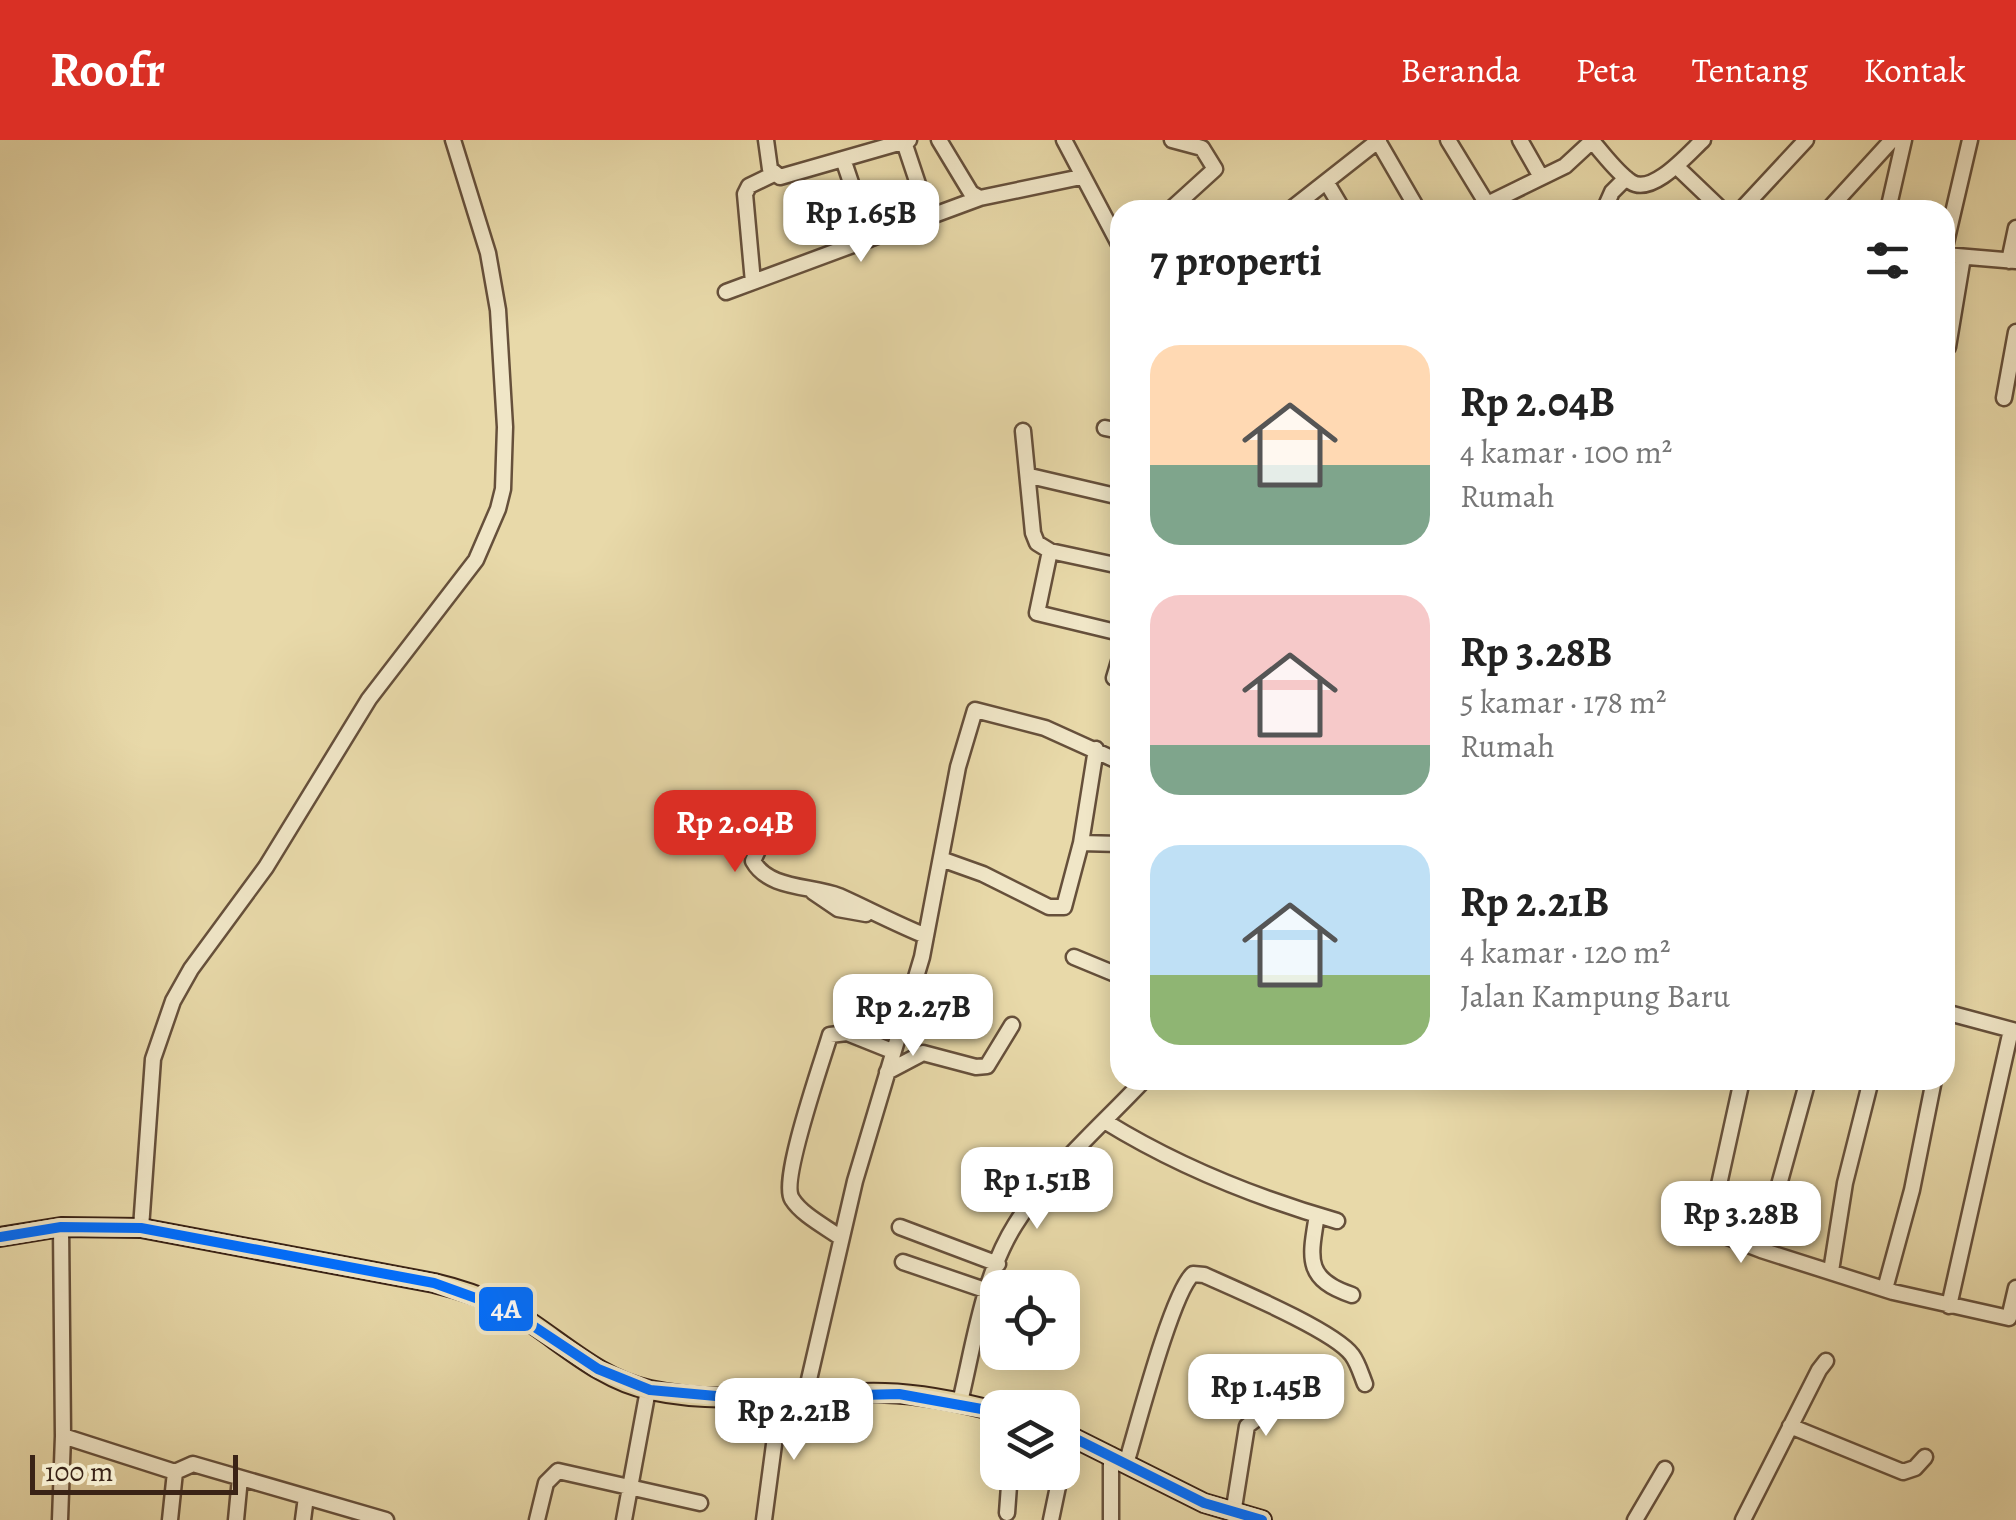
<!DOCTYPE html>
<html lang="id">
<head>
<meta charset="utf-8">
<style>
	body { margin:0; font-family:Alegreya,serif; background:#f6f6f6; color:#222; height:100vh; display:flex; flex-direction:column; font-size:38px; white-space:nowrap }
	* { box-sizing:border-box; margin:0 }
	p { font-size:32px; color:#767676 }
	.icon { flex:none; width:55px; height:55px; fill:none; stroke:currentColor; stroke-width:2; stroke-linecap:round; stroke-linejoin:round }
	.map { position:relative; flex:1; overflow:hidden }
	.drawer { position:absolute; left:1110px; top:60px; width:845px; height:890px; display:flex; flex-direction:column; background:#fff; border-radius:30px; box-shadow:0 5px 25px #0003 }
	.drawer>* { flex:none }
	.controls { position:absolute; left:980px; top:1130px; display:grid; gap:20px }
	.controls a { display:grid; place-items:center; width:100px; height:100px; border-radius:20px; background:#fff; box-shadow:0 5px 25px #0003; font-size:50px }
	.scale { position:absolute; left:30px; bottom:25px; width:208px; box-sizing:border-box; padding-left:10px; border:5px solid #3a2316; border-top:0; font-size:28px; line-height:35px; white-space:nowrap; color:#3a2316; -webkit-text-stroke:8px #f0e6c7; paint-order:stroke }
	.price { position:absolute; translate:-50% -85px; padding:0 22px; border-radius:20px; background:#fff; color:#222; font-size:32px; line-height:65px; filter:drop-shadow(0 2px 5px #0008) }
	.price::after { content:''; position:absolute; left:50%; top:60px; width:30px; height:22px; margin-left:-15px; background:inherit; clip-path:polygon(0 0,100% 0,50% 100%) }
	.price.current { background:#d93025; color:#fff }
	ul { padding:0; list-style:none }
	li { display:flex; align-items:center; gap:30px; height:250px; padding:0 40px }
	li span { display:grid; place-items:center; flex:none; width:280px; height:200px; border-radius:30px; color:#555 }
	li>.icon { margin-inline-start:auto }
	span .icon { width:120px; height:120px; fill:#fffc; stroke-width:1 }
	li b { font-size:42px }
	h2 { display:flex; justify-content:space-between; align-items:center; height:120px; padding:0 40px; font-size:42px }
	header { display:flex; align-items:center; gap:60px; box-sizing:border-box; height:140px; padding:0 50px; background:#d93025; color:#fff }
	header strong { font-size:48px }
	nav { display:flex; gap:55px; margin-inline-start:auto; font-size:35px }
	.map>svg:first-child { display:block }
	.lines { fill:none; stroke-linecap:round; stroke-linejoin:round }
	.minor-casing { stroke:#66503b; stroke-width:19 }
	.major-casing { stroke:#3a2316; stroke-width:22 }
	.minor { stroke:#f0e6c7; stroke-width:14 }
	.major { stroke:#e8d9a9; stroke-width:18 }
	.bus-1-casing { stroke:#f0e6c7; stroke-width:18 }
	.bus-1 { stroke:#006eff; stroke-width:10 }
	.line-badge { stroke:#f0e6c7; stroke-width:4 }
	.badge-label { font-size:28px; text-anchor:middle; font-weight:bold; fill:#fff }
</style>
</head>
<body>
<header>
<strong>Roofr</strong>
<nav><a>Beranda</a><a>Peta</a><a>Tentang</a><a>Kontak</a></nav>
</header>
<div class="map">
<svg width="2016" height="1380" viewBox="0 0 2016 1380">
	<rect width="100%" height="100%" fill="#e8d9a9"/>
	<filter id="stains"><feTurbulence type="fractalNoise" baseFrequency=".002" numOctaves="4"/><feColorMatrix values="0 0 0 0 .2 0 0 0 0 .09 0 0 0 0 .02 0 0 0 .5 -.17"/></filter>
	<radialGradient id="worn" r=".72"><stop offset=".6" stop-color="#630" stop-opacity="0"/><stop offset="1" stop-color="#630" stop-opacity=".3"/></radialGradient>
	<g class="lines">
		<defs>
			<path id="minor" d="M766 0 770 29 780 37 909 0
				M939 0 971 53 980 58 1081 37
				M1064 0 1120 106
				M1448 0 1487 64
				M1520 0 1541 37
				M1591 0C1603 13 1616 32 1631 42 1652 56 1688 14 1703 0
				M1378 1 1418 70
				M904 2 918 44
				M843 19 870 99
				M1676 26 1722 70
				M1327 43 1343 70
				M1170 70 1215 29 1202 8 1172 0
				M1290 70 1379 0
				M1475 70 1565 26 1592 1
				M1604 70 1612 52 1626 38
				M1741 70 1806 0
				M1828 70 1892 0
				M1888 70 1904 0
				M1945 107 1970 0
				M1945 115 2016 121
				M2009 121 2016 88
				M753 142 745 54 749 46 774 34
				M726 152 980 58
				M1948 207 1963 117
				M2004 258 2016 192
				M1105 288 1120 291
				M1023 291 1033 393 1037 403 1050 411
				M1030 336 1120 357
				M1120 426 1050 411 1037 473 1120 493
				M1114 538 1120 518
				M776 671 753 721C769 750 812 745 839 756 868 769 896 784 926 796
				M1081 703 1120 704
				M941 719 983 734 1049 767H1064L1081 703 1096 609
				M813 752 838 769 866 774
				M1074 817 1120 836
				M1945 872 2016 891
				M887 932 923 913 976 927 987 926 1012 885
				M1742 940 1709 1090 1761 1110 1808 940
				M1106 982C1179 1027 1254 1057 1337 1081
				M1317 1075C1310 1118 1304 1139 1352 1155
				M900 1087 998 1124
				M141 1088 153 919 173 861 191 829 266 727 369 559 476 420 498 369 503 349 505 287 498 170 488 113 453 0
				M841 1098C826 1087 802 1075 792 1059 780 1041 822 922 830 895L847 893 892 911
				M1761 1110 1893 1152 2009 1178 2016 1148
				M903 1122 988 1151
				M1831 1131 1845 1043 1871 940
				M1885 1149 1912 1050 1934 940
				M1949 1166 2011 890
				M805 1257 855 1041 922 817 958 627 975 570 1045 588 1120 622
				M960 1262C974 1204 983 1136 1015 1085 1049 1030 1101 986 1144 940
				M1790 1286 1903 1332 1915 1328 1925 1317
				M63 1296 175 1332
				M1126 1324C1137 1288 1172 1152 1193 1134L1204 1135C1235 1149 1335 1191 1352 1215 1358 1223 1361 1234 1365 1244
				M1062 1325 1069 1295
				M1007 1373 1010 1332
				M1233 1374 1247 1286 1275 1265V1236
				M60 1380 63 1296 61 1087
				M170 1380 175 1332 193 1324 386 1380
				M236 1380 240 1338
				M303 1380 306 1357
				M537 1380 546 1343 558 1331 700 1363
				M624 1380 648 1250
				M764 1380 780 1259
				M1051 1380 1061 1332
				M1111 1380V1315
				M1635 1380 1665 1329
				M1743 1380 1819 1230 1826 1221"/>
			<path id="major" d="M0 1097 61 1087 141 1088 434 1143C464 1150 492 1160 519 1175 561 1201 600 1240 650 1250 729 1267 806 1251 885 1253 923 1254 961 1262 998 1272
				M1062 1292 1204 1363 1262 1380"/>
		</defs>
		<use href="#minor" class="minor-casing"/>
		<use href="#major" class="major-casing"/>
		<use href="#minor" class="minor"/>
		<use href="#major" class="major"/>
		<defs>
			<path id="bus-1" d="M0 1097 61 1087 141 1088 434 1143 509 1170 598 1229 650 1250 738 1258 899 1254 998 1272
				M1062 1292 1204 1363 1262 1380"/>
		</defs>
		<use href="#bus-1" class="bus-1-casing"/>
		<use href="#bus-1" class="bus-1"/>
	</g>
	<rect class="line-badge" x="477" y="1145" width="58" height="48" rx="10" fill="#006eff"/>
	<g class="badge-label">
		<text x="506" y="1178">4A</text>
	</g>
	<rect width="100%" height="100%" filter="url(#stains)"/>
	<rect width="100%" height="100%" fill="url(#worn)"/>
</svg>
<div class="controls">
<a><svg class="icon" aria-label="locate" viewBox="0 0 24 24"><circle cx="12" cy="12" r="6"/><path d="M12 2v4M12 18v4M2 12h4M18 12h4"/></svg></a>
<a><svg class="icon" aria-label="layers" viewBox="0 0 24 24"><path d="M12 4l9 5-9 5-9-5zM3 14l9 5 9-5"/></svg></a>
</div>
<div class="scale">100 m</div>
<b class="price" style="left:861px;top:125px">Rp 1.65B</b>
<b class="price current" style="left:735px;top:735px">Rp 2.04B</b>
<b class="price" style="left:913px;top:919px">Rp 2.27B</b>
<b class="price" style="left:1037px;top:1092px">Rp 1.51B</b>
<b class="price" style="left:1741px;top:1126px">Rp 3.28B</b>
<b class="price" style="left:1266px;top:1299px">Rp 1.45B</b>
<b class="price" style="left:794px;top:1323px">Rp 2.21B</b>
<section class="drawer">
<h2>7 properti<svg class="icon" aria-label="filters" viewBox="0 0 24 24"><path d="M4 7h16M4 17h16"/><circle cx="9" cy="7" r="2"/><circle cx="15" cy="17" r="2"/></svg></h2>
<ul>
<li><span style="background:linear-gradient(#ffd9b3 60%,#7fa58c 0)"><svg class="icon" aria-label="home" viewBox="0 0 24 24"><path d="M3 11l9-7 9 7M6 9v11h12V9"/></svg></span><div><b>Rp 2.04B</b><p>4 kamar · 100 m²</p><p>Rumah</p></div></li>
<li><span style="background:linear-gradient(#f6c9c9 75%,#7fa58c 0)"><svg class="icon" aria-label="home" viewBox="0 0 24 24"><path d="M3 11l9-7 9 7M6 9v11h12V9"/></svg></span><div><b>Rp 3.28B</b><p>5 kamar · 178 m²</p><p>Rumah</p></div></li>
<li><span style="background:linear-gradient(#bfe0f5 65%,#8fb573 0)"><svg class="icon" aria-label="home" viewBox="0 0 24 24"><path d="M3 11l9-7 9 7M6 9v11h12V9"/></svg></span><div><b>Rp 2.21B</b><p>4 kamar · 120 m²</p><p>Jalan Kampung Baru</p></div></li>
</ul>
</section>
</div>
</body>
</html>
